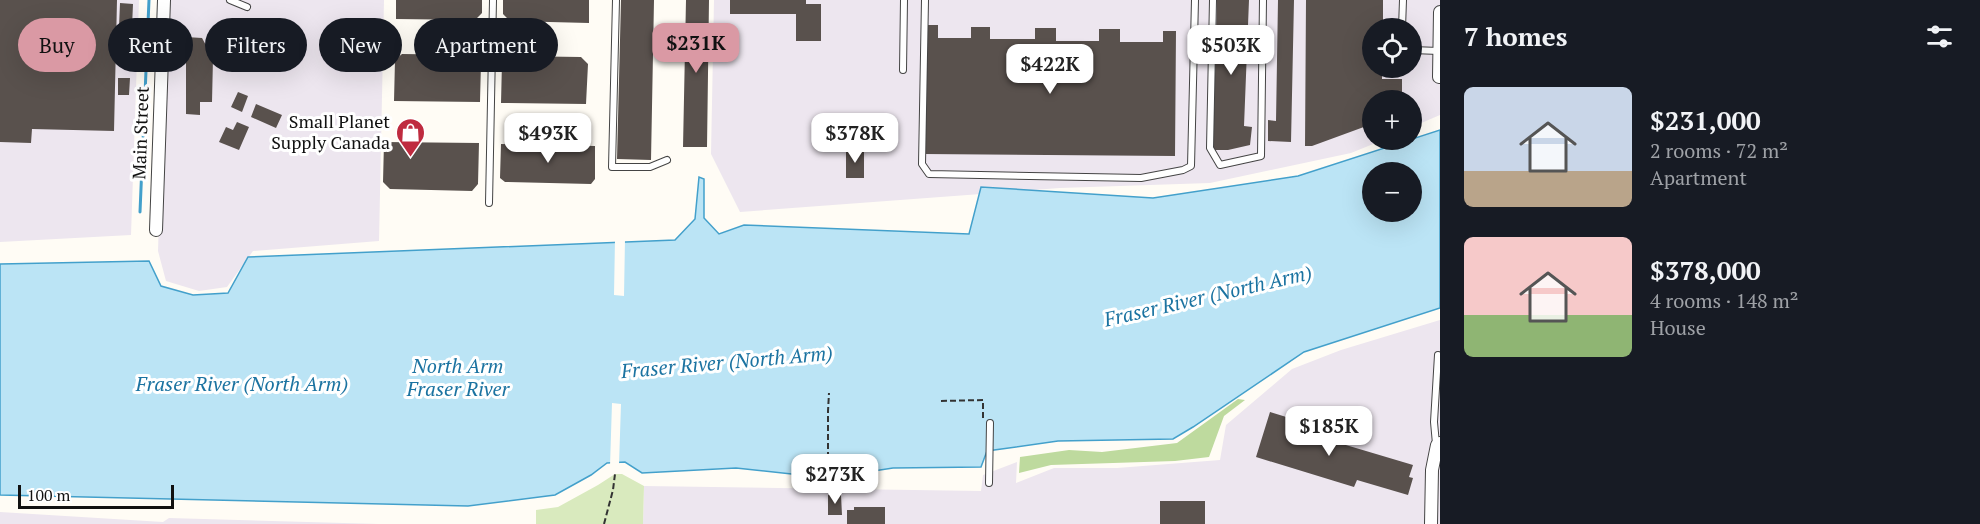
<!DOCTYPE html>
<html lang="en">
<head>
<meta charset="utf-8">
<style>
	body { margin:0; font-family:"PT Serif",serif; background:#20242c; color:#f1f3f6; height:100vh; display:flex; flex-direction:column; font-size:22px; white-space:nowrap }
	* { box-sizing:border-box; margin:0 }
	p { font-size:20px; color:#9ea1a6 }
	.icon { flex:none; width:33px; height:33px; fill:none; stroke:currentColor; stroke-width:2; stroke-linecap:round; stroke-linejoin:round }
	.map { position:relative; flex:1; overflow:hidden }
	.details { display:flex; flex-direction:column; background:#171b24; width:540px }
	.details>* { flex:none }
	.guide { position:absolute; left:18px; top:18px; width:570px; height:54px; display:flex; gap:12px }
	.buttons { position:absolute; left:1362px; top:18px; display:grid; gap:12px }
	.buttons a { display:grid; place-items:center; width:60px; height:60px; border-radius:50%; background:#171b24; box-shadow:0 6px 24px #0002; font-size:30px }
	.scale { position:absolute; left:18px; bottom:15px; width:156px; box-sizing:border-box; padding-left:6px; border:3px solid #111; border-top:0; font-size:16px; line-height:21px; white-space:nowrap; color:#111; -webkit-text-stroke:4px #fff; paint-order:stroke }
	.price { position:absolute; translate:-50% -51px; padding:0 14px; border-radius:12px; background:#fff; color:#222; font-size:20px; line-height:39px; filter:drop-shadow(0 2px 3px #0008) }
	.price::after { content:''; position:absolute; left:50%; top:36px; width:18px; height:14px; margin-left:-9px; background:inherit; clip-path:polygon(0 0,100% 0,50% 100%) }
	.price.on { background:#da99a4; color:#111 }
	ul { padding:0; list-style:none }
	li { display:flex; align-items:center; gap:18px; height:150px; padding:0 24px }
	li span { display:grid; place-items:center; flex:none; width:168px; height:120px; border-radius:9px; color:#555 }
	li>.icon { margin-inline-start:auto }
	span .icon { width:72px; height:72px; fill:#fffc; stroke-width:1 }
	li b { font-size:26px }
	h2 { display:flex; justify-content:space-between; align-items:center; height:72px; padding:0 24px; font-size:26px }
	.pill { padding:0 21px; border-radius:27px; background:#171b24; box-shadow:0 6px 24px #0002; font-size:21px; line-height:54px }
	.pill.on { background:#da99a4; color:#111 }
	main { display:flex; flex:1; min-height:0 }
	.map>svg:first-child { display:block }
	.industrial { fill:#ede6ef; fill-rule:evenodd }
	.green { fill:#d9eabe }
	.forest { fill:#beda9e }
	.water { fill:#bbe4f5; stroke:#43a0cb; stroke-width:1.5; fill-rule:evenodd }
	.pier { fill:#fffcf5 }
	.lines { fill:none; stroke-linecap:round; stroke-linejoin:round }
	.stream { stroke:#43a0cb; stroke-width:3 }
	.building { fill:#59514d }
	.lane-casing { stroke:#444; stroke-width:8 }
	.street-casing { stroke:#444; stroke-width:14 }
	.path { stroke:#333; stroke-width:2; stroke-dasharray:6 3; stroke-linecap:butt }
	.lane { stroke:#fff; stroke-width:6 }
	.street { stroke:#fff; stroke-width:12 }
	.labels { text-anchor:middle; stroke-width:6; stroke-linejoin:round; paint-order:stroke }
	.poi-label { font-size:18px; fill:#111; stroke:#fff; text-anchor:end }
	.street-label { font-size:18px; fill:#111; stroke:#fff }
	.water-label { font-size:20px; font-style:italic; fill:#1b73a1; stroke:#fff }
</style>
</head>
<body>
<main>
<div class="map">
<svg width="1440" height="524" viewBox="0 0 1440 524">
	<rect width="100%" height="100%" fill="#fffcf5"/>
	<path class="industrial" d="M0 0H139L131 235 0 242Z
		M166 0H384L379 241 253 251 227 287 199 291 166 281 158 251Z
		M714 0H1440V115L1412 127V100H1372V140H1383L1351 153 1210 183 1060 188 740 212 711 154ZM1372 28H1412V68H1372Z
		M1440 320V524H643L644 486 981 491 983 475 1017 462 1016 483 1054 468H1117L1220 460 1226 425 1292 369 1341 350Z
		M0 512 163 522 169 518 379 524H0Z"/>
	<path class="green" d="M615 474H622L644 486 643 524H536V510L558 507 598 485Z"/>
	<path class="forest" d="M1238 399 1245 400 1224 416 1209 457 1175 461 1051 465 1019 473 1020 457 1069 450 1102 452 1177 443Z"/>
	<path class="water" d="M1440 130V308L1304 352 1193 427 1173 439 1058 441 987 451 981 467 893 468 828 478 736 468 642 473 625 462 607 463 591 475 555 495 468 506 0 495V264L149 261 161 286 193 295 228 293 248 257 675 240 695 219 699 177 704 179V218L719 234 744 225 969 234 981 187 1153 198 1298 176ZM1372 172H1412V212H1372Z"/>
	<path class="pier" d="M615 239H625L624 296 614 295Z
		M612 403 621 404 619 465 610 466Z"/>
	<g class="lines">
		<path class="stream" d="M140 212 149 0"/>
	</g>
	<path class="building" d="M0 0H117L114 131 32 129 31 143 0 142Z
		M396 0H482V13L475 20 396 19Z
		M503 0H589V23L510 21 503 14Z
		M621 0H654L651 160 617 159Z
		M686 0H709L707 147H683Z
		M730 0H806V4H821V41H796V14H730Z
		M1217 0H1249L1244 126 1252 127 1250 145 1228 150H1213Z
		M1278 0H1294L1291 142 1268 141V120L1276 121Z
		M1306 0H1383V28H1372V68H1382V79H1402V100H1372V124L1312 146H1305Z
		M120 3 133 4 132 27H119Z
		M926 25H938V38H971V27H990V39H1035V28H1056V41H1099V29H1120V42H1163V31H1176L1175 156 924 154Z
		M186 37 202 38 213 58 212 102H200V115L186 114Z
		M402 54 474 55 481 62 480 102 394 101 395 60Z
		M509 56 581 57 588 64 586 104 501 103 502 62Z
		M118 78H130L129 95H118Z
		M238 92 248 96 242 112 231 107Z
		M256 104 282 115 276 128 251 117Z
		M237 122 249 127 239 150 219 142 226 127 233 130Z
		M384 142 479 143 478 184 472 191 390 189 383 182Z
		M501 144 595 146V179L591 184 505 182 500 178Z
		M846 150H864V178H846Z
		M1270 412 1322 428 1319 437 1413 465 1409 477 1413 478 1408 495 1357 480 1354 487 1256 457Z
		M828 495H841L842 515H828Z
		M1160 501H1205V524H1160Z
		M854 507H885V524H847V510H854Z"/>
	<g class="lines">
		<defs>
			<path id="lane" d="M230 0 247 7
				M616 0 612 167H650L667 160
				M925 0 922 164 929 174 1141 178 1183 170 1191 166 1195 0
				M1213 0 1210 148 1220 165 1261 156 1263 0
				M1402 28 1403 0
				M1412 50 1439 51
				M903 70 904 0
				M489 203 493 0
				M1436 444 1434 422 1438 355
				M989 483 990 423"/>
			<path id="street" d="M1439 77 1440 12
				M156 230 164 0
				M1431 524 1432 470 1437 445 1440 443"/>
		</defs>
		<use href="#lane" class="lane-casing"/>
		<use href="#street" class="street-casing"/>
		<path class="path" d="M941 401 983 400V419
			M828 485V411L829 393
			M604 524 613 490 615 474"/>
		<use href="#lane" class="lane"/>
		<use href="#street" class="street"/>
	</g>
	<defs>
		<symbol id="shop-pin" viewBox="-11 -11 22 30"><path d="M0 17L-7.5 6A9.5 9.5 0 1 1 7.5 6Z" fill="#bf2b3f" stroke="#fff"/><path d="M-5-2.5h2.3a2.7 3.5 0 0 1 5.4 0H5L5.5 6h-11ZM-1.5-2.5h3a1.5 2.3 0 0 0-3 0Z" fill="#fff"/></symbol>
	</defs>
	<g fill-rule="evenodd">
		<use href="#shop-pin" x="394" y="116" width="33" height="45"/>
	</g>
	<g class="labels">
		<g class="poi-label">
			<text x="390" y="128">Small Planet<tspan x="390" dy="21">Supply Canada</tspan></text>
		</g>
		<g class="street-label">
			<text transform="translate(141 133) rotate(-88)" y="6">Main Street</text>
		</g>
		<g class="water-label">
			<text transform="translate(1208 296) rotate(-13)" y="7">Fraser River (North Arm)</text>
			<text transform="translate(727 362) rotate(-5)" y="7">Fraser River (North Arm)</text>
			<text x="458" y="373">North Arm<tspan x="458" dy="23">Fraser River</tspan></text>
			<text x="242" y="391">Fraser River (North Arm)</text>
		</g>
	</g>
</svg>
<div class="buttons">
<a><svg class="icon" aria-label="locate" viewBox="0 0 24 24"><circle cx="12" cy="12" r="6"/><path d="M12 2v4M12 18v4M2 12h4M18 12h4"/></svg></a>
<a>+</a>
<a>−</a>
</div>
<div class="scale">100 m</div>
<b class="price on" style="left:696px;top:74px">$231K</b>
<b class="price" style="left:1231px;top:76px">$503K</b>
<b class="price" style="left:1050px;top:95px">$422K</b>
<b class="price" style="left:548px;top:164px">$493K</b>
<b class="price" style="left:855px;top:164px">$378K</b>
<b class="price" style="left:1329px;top:457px">$185K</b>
<b class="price" style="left:835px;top:505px">$273K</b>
<div class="guide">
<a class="pill on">Buy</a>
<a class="pill">Rent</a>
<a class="pill">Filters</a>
<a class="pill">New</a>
<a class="pill">Apartment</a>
</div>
</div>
<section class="details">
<h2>7 homes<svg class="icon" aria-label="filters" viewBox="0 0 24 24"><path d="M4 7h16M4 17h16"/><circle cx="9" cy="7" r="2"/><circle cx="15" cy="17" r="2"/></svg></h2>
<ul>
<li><span style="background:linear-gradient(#c9d6e8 70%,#b9a48a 0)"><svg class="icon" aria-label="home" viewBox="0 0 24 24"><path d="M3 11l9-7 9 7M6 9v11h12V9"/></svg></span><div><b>$231,000</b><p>2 rooms · 72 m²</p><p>Apartment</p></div></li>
<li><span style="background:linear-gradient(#f6c9c9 65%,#8fb573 0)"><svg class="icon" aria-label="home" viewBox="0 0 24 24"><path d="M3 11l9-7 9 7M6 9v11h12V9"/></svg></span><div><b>$378,000</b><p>4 rooms · 148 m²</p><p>House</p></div></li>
</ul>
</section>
</main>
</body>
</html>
